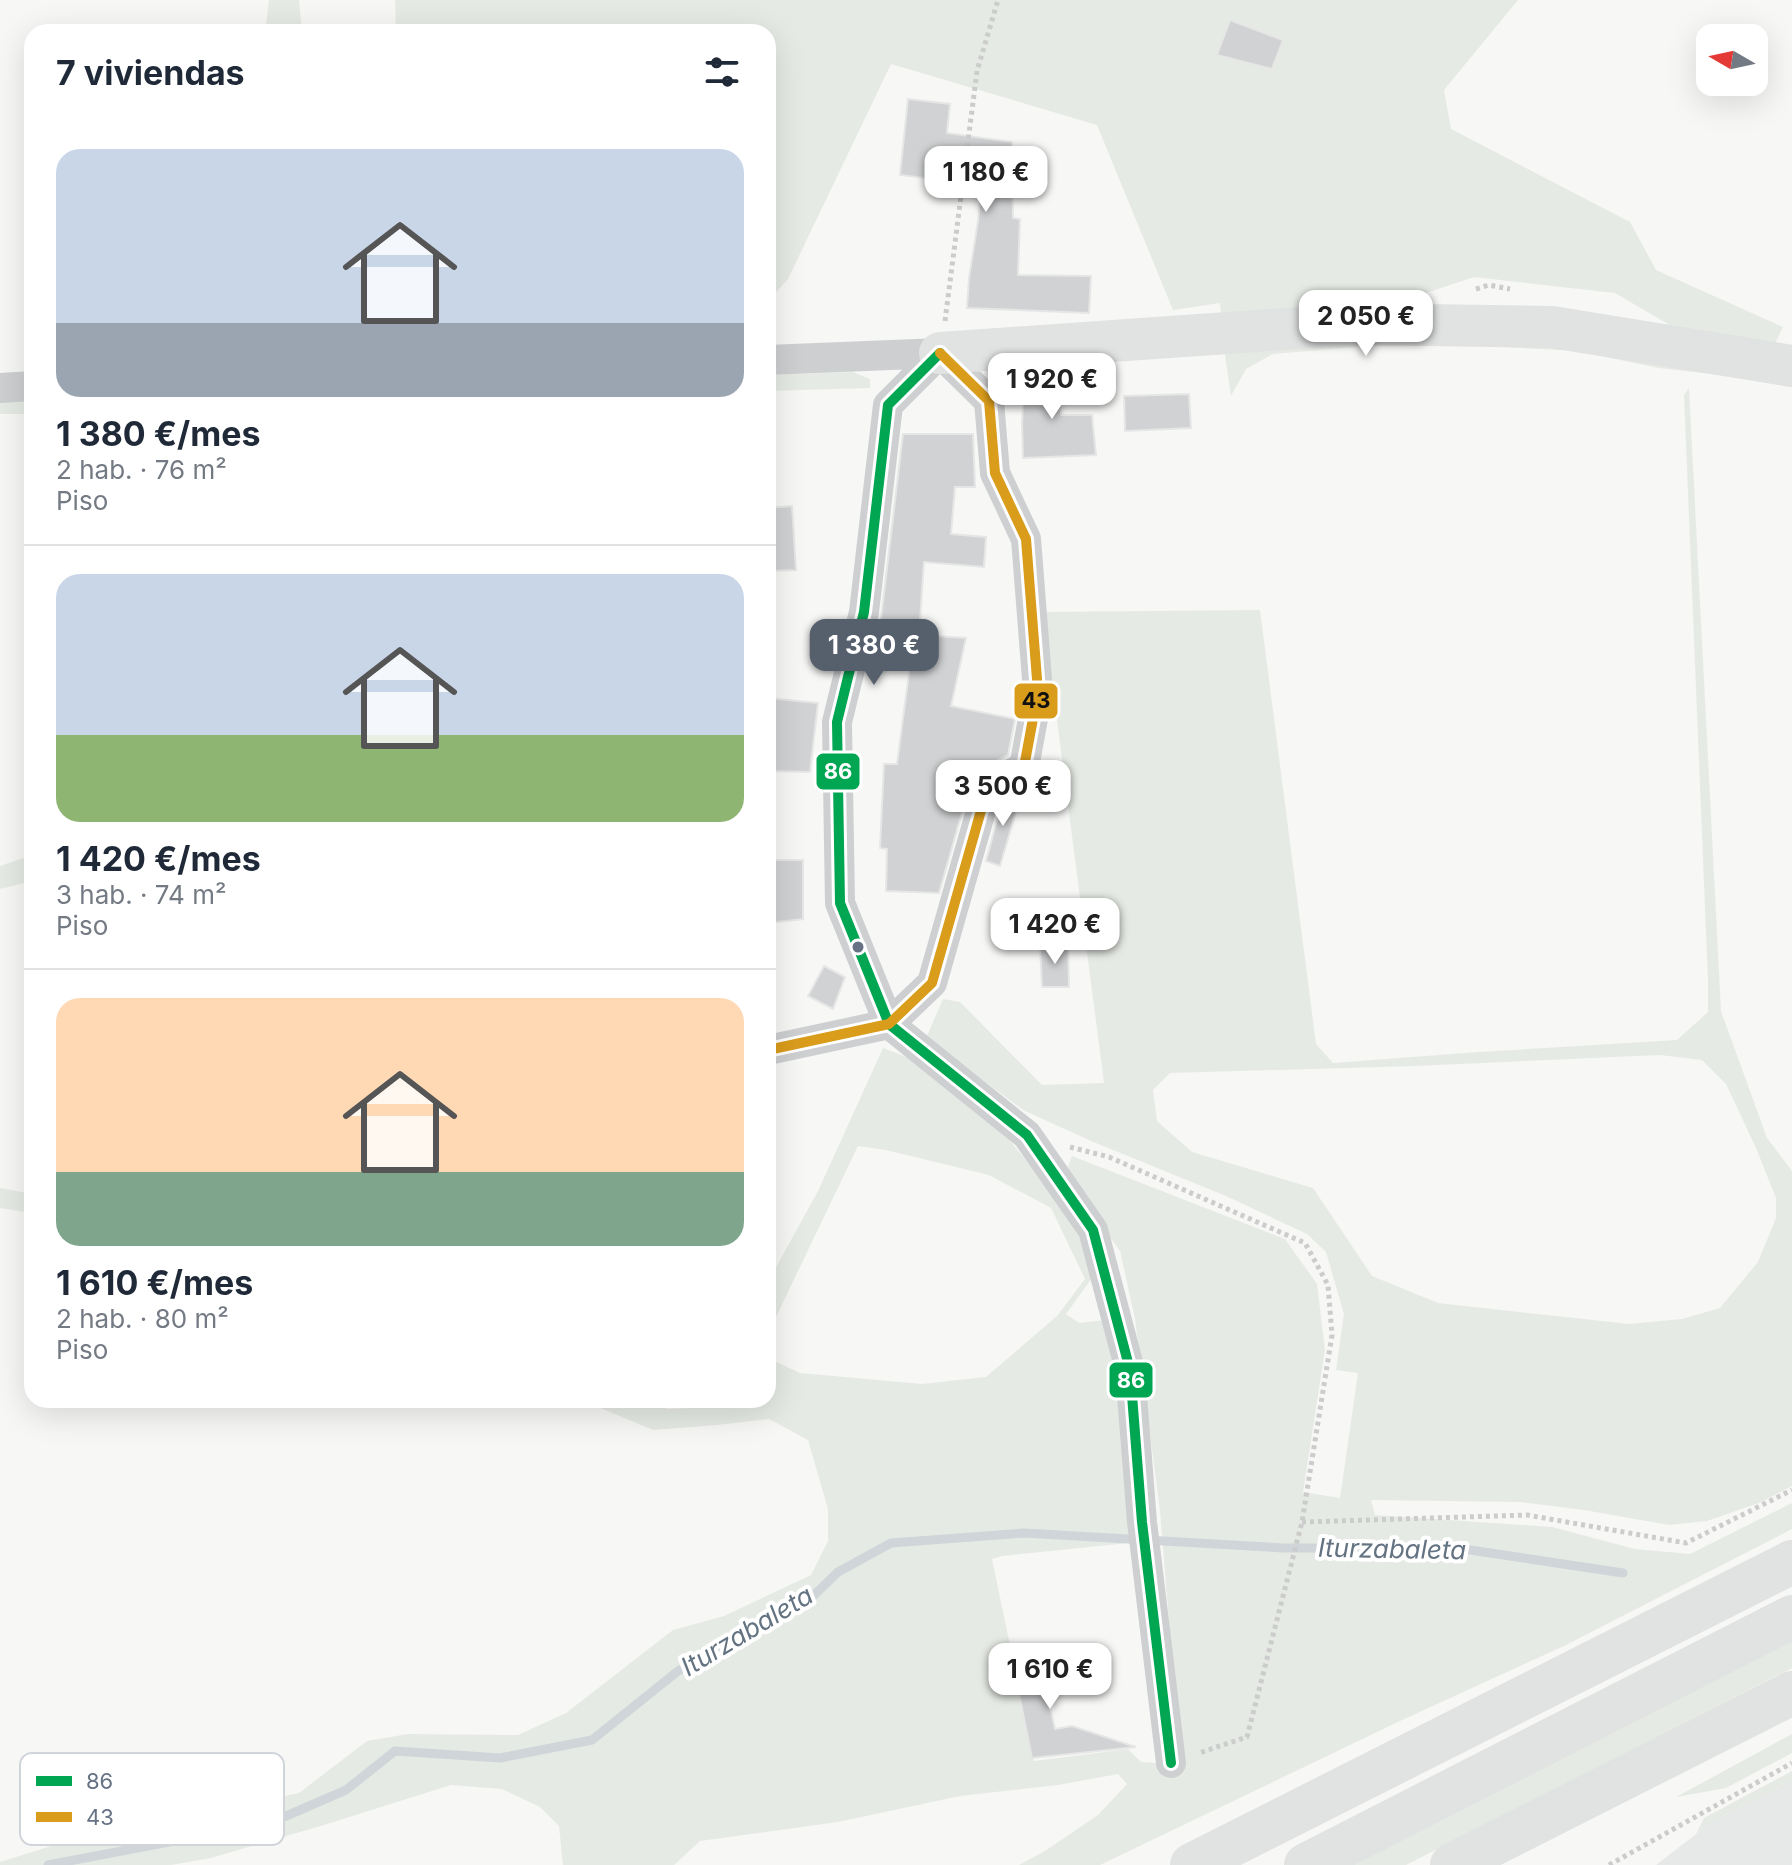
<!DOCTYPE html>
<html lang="es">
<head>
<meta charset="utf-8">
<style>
	body { margin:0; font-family:Inter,sans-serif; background:#f2f2f3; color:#1f2937; height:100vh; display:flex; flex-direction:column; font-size:30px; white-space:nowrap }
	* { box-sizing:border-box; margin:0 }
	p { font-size:26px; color:#747a83 }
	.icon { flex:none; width:44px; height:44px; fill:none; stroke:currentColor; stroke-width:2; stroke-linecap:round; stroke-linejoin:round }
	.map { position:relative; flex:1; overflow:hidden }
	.details { position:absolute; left:24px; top:24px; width:752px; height:1384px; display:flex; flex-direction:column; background:#fff; border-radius:24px; box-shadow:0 8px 32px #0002 }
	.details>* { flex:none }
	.needle { width:52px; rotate:279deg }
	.fabs { position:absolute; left:1696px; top:24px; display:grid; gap:16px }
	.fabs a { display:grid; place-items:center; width:72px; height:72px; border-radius:16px; background:#fff; box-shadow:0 8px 32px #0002; font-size:40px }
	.price { position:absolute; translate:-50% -68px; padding:0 18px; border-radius:16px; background:#fff; color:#222; font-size:26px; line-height:52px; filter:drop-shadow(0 2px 4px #0008) }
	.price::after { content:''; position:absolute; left:50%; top:48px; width:24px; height:18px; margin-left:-12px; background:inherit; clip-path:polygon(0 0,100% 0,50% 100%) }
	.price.on { background:#565f6c; color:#fff }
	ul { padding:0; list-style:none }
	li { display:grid; align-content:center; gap:16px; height:424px; padding:0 32px }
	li+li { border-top:2px solid #e0e1e3 }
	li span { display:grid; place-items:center; height:248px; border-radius:24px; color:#555 }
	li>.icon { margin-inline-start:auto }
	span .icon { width:144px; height:144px; fill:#fffc; stroke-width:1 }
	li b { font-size:34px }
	h2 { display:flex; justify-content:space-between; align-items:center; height:96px; padding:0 32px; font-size:34px }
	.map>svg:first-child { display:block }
	.built { fill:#e7e8e8 }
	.green { fill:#e6eae4; fill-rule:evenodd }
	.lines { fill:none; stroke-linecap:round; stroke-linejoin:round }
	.stream { stroke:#cfd5d9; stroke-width:9 }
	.building { fill:#d1d2d3; stroke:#e6e6e6; stroke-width:2 }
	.path { stroke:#cccccd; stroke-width:5; stroke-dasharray:4 4; stroke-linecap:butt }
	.street { stroke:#cecfd1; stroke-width:30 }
	.secondary { stroke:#e1e2e2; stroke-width:42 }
	.highway { stroke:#e1e2e2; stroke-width:44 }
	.bus-1-casing { stroke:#fff; stroke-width:16 }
	.bus-2-casing { stroke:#fff; stroke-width:16 }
	.bus-1 { stroke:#00a651; stroke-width:10 }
	.bus-2 { stroke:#da9c1b; stroke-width:10 }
	.bus-dot { fill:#677285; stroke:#fff; stroke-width:3 }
	.labels { text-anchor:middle; stroke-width:8; stroke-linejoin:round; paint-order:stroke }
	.water-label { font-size:26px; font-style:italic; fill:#637381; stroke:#fff }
	.key { fill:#fff; stroke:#d1d5da; stroke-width:2 }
	.key-label { font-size:22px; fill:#677285 }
	.line-badge { stroke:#fff; stroke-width:3 }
	.badge-label { font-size:22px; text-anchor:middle; font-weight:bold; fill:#fff }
	.pale-badge-label { font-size:22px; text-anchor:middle; font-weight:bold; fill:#111 }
</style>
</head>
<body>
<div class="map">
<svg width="1792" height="1865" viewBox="0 0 1792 1865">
	<rect width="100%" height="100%" fill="#f7f7f6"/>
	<path class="built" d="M1792 1780V1865H1656L1713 1821Z"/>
	<path class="green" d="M269 0H299L302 32H265Z
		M395 0H1518L1444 90 1451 129 1630 222 1656 270 1783 327 1771 352 1685 334 1615 293 1474 277 1363 314 1222 323 1220 303 1173 310 1097 125 891 64 788 279 768 301V32H396Z
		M1456 332 1782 382 1659 368 1577 351 1464 345 1367 346 1273 354 1246 369 1231 396 1224 348Z
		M853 372 870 379V388L768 391V375Z
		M1689 388 1721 1011 1767 1138 1792 1171V1486L1759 1503 1707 1521 1669 1525 1584 1510 1521 1502 1371 1500 1375 1515 1552 1527 1635 1549 1690 1554 1792 1503V1529L1566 1645 1400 1721 1100 1865H1019L1045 1851 1098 1815 1127 1784 1118 1774 1058 1785 960 1796 838 1822 700 1841 674 1865H563L559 1826 540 1807 502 1789 451 1785 324 1825 211 1858 171 1865H0V1862L61 1843 299 1793 367 1741 408 1734 518 1735 566 1713 673 1630 724 1616 811 1575 828 1541V1509L808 1440 769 1419 717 1425 653 1430 584 1401 576 1400H641L668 1409 692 1408 697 1400H768V1282L818 1191 883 1048 917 1061 1009 1140 1049 1187 1094 1261 1092 1278 1066 1314 1079 1323 1107 1320 1118 1403 1129 1543 1002 1556 992 1559 1034 1761 1128 1749 1141 1762 1183 1765 1172 1658 1160 1511 1135 1319 1120 1251 1080 1196 1066 1173 1072 1156 1285 1239 1317 1284 1325 1350 1303 1492 1340 1498 1358 1373 1336 1370 1344 1314 1326 1252 1307 1234 1226 1196 1091 1141 1023 1110 926 1038 943 999 960 1002 1042 1085 1104 1083 1043 612 1260 610 1316 1044 1333 1063 1479 1052 1677 1040 1708 1012V981L1684 395ZM1660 1055 1702 1060 1726 1084 1756 1148 1776 1198V1218L1758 1262 1720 1308 1682 1319 1629 1324 1438 1303 1372 1276 1313 1188 1192 1152 1157 1121 1153 1090 1170 1073 1415 1066ZM858 1146 886 1150 989 1175 1051 1208 1085 1279 1057 1316 986 1377 922 1384 800 1373 772 1360 775 1319Z
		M32 398V414H0V399Z
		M32 855V881L0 889V866Z
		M0 1188 32 1194V1213L0 1208Z
		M1792 1638V1668L1406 1865H1345Z
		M1792 1734V1753L1726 1788 1676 1797Z
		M1792 1771V1780L1713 1821 1696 1834 1704 1818Z"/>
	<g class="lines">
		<path class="stream" d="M48 1865 270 1823 346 1790 395 1751 500 1758 592 1740 678 1671 806 1603 838 1572 891 1543 1024 1533 1284 1548H1457L1623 1573"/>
	</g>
	<path class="building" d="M1230 20 1283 40 1272 69 1217 55Z
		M908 99 950 104 947 133 1012 142 1013 218 1020 219 1018 275 1091 276 1089 313 967 308 969 278 978 221 982 185 900 175Z
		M1059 369 1061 415H1092L1096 455 1023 458 1022 423 1025 371Z
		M1189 394 1191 428 1125 431 1124 396Z
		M903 434H973L975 487H955L951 534 986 537 984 567 924 562 919 635 966 638 951 706 1015 719 1008 755 979 770 971 781 939 893 886 891 887 849 880 848 884 764H897L911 658 877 652Z
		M792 506 796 570 768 571V508Z
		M768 698 818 703 810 772 768 771Z
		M1023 788 1000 866 986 861 1003 798Z
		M768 860H803V919L768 923Z
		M1068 943 1069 987H1042L1040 946Z
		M824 966 845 977 833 1009 808 996Z
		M1053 1646 1059 1671 1043 1674 1055 1729 1072 1726 1136 1747 1032 1758 1011 1654Z"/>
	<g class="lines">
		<path class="path" d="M1476 289 1489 285 1510 289
			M945 321 977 71 998 0
			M1070 1147 1109 1157 1305 1243 1328 1285 1332 1335 1302 1522 1247 1737 1199 1753
			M1302 1522 1527 1515 1686 1543 1792 1490
			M1609 1865 1792 1763"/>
		<path class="street" d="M940 353 888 405 864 612 837 722 840 903 889 1024 1027 1135 1093 1230 1130 1370 1142 1522 1171 1763
			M768 360 940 353 989 401 995 473 1026 539 1038 692 1024 767 988 786 932 983 889 1024 768 1050
			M0 388 32 386"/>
		<path class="secondary" d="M940 353 1357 324 1552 327 1792 366"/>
		<path class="highway" d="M1192 1865 1792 1562
			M1306 1865 1792 1617
			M1452 1865 1792 1693"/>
		<defs>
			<path id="bus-1" d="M940 353 888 405 864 612 837 722 840 903 889 1024 1027 1135 1093 1230 1130 1370 1142 1522 1171 1763"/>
			<path id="bus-2" d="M768 1050 889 1024 932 983 988 786 1024 767 1038 692 1026 539 995 473 989 401 940 353"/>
		</defs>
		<use href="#bus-1" class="bus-1-casing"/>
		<use href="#bus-2" class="bus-2-casing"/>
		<use href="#bus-1" class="bus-1"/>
		<use href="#bus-2" class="bus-2"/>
	</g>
	<circle class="bus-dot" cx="858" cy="947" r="7"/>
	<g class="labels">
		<g class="water-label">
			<text transform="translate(1392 1549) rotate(1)" y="9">Iturzabaleta</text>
			<text transform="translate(747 1631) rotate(-31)" y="9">Iturzabaleta</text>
		</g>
	</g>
	<rect x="20" y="1753" width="264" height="92" rx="12" class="key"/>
	<rect x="36" y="1776" width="36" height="10" fill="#00a651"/>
	<rect x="36" y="1812" width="36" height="10" fill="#da9c1b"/>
	<g class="key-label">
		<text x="86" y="1789">86</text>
		<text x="86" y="1825">43</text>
	</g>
	<g class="line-badge">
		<rect x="1013" y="682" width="46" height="38" rx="8" fill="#da9c1b"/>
		<rect x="815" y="752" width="46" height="39" rx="8" fill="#00a651"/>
		<rect x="1108" y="1361" width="46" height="38" rx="8" fill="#00a651"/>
	</g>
	<g class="badge-label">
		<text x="838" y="779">86</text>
		<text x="1131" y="1388">86</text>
	</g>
	<g class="pale-badge-label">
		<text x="1036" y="708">43</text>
	</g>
</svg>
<div class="fabs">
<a><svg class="needle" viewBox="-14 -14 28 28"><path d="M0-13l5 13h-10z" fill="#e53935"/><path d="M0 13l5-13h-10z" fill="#747a83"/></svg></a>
</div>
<b class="price" style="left:986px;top:214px">1 180 €</b>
<b class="price" style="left:1366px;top:358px">2 050 €</b>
<b class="price" style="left:1052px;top:421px">1 920 €</b>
<b class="price on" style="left:874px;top:687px">1 380 €</b>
<b class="price" style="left:1003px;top:828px">3 500 €</b>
<b class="price" style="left:1055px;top:966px">1 420 €</b>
<b class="price" style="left:1050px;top:1711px">1 610 €</b>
<section class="details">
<h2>7 viviendas<svg class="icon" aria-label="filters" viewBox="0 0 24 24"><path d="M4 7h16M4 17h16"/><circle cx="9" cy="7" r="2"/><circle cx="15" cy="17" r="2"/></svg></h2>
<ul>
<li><span style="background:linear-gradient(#c9d6e8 70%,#9aa5b1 0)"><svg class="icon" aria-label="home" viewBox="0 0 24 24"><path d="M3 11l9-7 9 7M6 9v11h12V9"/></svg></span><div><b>1 380 €/mes</b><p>2 hab. · 76 m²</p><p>Piso</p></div></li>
<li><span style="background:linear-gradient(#c9d6e8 65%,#8fb573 0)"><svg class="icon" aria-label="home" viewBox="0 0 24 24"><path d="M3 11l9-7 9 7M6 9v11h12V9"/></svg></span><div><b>1 420 €/mes</b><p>3 hab. · 74 m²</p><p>Piso</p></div></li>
<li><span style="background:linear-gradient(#ffd9b3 70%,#7fa58c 0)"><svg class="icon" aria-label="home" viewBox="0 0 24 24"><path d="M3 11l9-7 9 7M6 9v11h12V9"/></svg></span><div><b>1 610 €/mes</b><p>2 hab. · 80 m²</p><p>Piso</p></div></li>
</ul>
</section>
</div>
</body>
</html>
